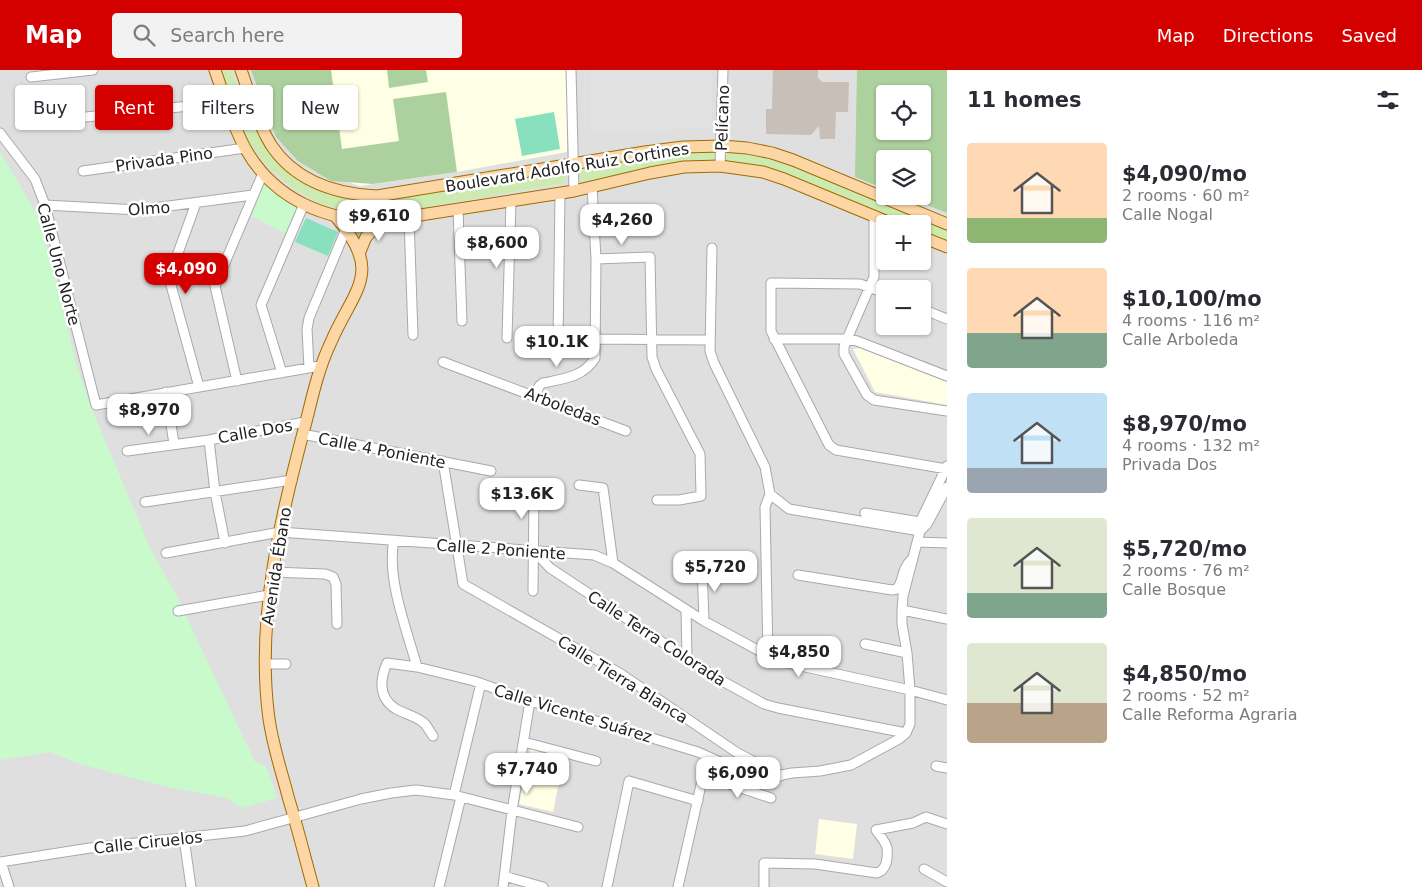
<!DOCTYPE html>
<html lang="en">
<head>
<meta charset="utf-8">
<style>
	body { margin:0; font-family:"DejaVu Sans",sans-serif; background:#f2f2f3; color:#2b2b33; height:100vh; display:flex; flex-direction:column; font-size:19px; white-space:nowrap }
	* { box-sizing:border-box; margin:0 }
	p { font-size:16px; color:#7c7c81 }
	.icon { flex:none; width:28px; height:28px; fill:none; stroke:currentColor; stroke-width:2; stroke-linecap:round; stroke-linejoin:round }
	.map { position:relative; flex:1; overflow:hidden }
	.panel { display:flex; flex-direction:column; background:#fff; width:475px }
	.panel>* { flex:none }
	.banner { position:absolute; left:15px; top:15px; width:475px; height:45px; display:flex; gap:10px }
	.buttons { position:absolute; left:876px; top:15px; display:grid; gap:10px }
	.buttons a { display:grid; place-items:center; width:55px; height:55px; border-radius:5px; background:#fff; box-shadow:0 1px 4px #0004; font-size:25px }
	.price { position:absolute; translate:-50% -42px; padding:0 11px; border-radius:10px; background:#fff; color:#222; font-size:16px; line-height:32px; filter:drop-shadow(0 1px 2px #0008) }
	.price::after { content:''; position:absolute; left:50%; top:30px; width:15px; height:11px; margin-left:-8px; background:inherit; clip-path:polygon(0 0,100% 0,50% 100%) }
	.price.on { background:#d40000; color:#fff }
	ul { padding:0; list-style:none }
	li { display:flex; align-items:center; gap:15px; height:125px; padding:0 20px }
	li span { display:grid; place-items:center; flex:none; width:140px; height:100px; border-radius:5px; color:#555 }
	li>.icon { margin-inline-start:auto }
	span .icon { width:60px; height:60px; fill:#fffc; stroke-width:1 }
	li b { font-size:21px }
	h2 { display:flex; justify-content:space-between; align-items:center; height:60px; padding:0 20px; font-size:21px }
	.chip { padding:0 18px; border-radius:5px; background:#fff; box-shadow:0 1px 4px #0004; font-size:18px; line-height:45px }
	.chip.on { background:#d40000; color:#fff }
	header { display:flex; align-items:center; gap:30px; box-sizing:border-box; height:70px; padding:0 25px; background:#d40000; color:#fff }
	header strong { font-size:24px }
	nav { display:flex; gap:28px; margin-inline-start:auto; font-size:18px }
	.search { width:350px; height:45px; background:#f2f2f3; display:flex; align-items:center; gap:12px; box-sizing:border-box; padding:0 18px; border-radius:5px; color:#7c7c81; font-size:19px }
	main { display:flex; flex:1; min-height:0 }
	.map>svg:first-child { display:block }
	.residential { fill:#e0dfdf; fill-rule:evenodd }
	.education { fill:#ffffe5 }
	.grass { fill:#cdebb0 }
	.forest { fill:#add19e; fill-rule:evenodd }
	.park { fill:#c8facc }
	.pitch { fill:#88e0be }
	.parking { fill:#e2e2e2 }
	.building { fill:#c7bfb8 }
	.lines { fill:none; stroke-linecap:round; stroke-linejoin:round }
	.minor-casing { stroke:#a9a9a9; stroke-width:11 }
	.major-casing { stroke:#a06b00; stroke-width:13 }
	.minor { stroke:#fff; stroke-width:9 }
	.major { stroke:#fcd6a4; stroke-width:11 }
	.labels { text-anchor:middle; stroke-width:5; stroke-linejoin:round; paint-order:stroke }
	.street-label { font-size:16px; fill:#222; stroke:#fff }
</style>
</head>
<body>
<header>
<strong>Map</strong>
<div class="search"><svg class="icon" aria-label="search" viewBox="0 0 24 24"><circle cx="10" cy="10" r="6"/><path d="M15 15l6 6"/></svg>Search here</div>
<nav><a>Map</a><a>Directions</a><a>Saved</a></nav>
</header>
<main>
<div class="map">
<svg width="947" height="817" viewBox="0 0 947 817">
	<rect width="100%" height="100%" fill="#f2efe9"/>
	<path class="residential" d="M0 0H947V817H0ZM885 24H922V61H885ZM885 89H922V126H885ZM885 154H922V191H885ZM885 219H922V256H885Z"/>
	<path class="education" d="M251 0H567V82L457 102 360 116 323 104Z
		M860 278 947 312V335L875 322 853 279Z
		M531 678 564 687 553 742 519 734Z
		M819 749 857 754 853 789 815 784Z"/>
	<path class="grass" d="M219 0H231L250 47 275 89 304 113 377 129 565 98V113L379 145 322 135 293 118 265 94 244 66Z
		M727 78 773 88 947 159V171L923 161 922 154H904L770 99 724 93Z
		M675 80 715 81 714 94 678 96 578 112 577 95Z"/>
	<path class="forest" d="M251 0H331L342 79 399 71 393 29 446 22 457 102 373 114 331 111 298 91 276 67Z
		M387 0H426L428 12 389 18Z
		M857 0H947V143L904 126H922V89H885V119L855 107ZM885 24H922V61H885Z
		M343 151 367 160 358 174Z"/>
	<path class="park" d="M0 82 36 143 53 197 77 297 90 334 150 478 176 525 255 692 266 696 277 728 242 738 227 728 168 717 79 694 50 682 0 690Z
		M265 110 301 138 287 165 252 146Z"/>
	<path class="pitch" d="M554 42 560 79 522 86 515 49Z
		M306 148 338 162 328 186 295 172Z"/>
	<path class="parking" d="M591 0H712L711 57 591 63Z"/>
	<path class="building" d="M773 0H818V8L822 12H849L848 42H836L835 69H820L819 56 811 65 766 64V39H772Z"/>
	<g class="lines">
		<defs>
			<path id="minor" d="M571 0 574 121
				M31 7 93 0
				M30 53 226 32
				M0 63 35 109 45 135 96 335 320 296
				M720 96 723 0
				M83 101 245 78
				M196 133 169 208 199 317
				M45 135 138 140 253 125
				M458 139 462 251
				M874 146V207L847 269 844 277V284L867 325 874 330 947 341
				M409 147 413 265
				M712 178 710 281 714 293 765 397 770 424 765 437 768 586
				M596 189 650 187 652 287 656 299 700 384 701 426 679 430H657
				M885 223 860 214 771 213V261L829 375 836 380 947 399
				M922 239 947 249
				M507 268 511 131
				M596 269 710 270
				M774 269H847L857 271 947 306
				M558 274 560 123
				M443 292 626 361
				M309 298 307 259 309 248 346 159
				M282 303 261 235 304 134
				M237 311 215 216 263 103
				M166 322 174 374
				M536 326 539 316 543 313C563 309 584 307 595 288L596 189 592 117
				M302 364 491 401
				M209 370 215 422 225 473
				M127 381 209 370 305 352
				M443 391 463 514 621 604 736 682 781 706
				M579 415 603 418 613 493
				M770 424 789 439 920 461
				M145 432 292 410
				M865 443 920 452
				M920 461 927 454 947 417
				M394 470C386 508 407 560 417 597
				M917 472 947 473
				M534 481 550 498 715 607 764 634 778 638 906 663
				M166 483 280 462 594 485 613 493 704 551 778 591 910 620 947 630
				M702 495 704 551
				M272 502 325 504 333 507 336 514 337 554
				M798 505 892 520 897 519C905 508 900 501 912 489
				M533 521 534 418
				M686 540 687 589
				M902 540 947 549
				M178 541 269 525
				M865 574 907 583
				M265 594H286
				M433 666C430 662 428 657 424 653 416 646 405 644 396 639 378 628 380 609 387 593L417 597 474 611 530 631 698 682 749 705
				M524 672 596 691
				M936 696 947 698
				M718 707 726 713 771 728
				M454 725 481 613
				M184 768 191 817
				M0 792 90 778 245 761 361 729 391 723 416 720 454 725 578 757
				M1 792 9 817
				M924 799 947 812
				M504 806 543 817
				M439 817 461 727
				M503 817 512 741 530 631
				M607 817 629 711 698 731
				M678 817 701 715 705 710 718 707 767 708 792 703 820 701 851 695 899 669 906 663 910 654V620L907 583 902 554V540L903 526 920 461V452L947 396
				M764 817V793L815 794 877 803C887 800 888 787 887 778 886 772 880 766 876 760L913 753 926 747 947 754"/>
			<path id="major" d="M215 0C224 26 232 54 245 78 274 130 326 151 382 151L574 121 650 103 684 97 720 96 763 102 784 109 893 154
				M241 0C250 25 257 52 271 75 295 111 335 124 377 126L645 82 683 77 722 76 747 78 772 83 793 90 947 154
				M922 167 947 177
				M359 184 366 167 382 151
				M313 817C305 788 298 759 289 730 282 703 273 677 269 649 255 546 282 443 308 344 314 319 320 295 331 272 355 217 384 203 336 147"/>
		</defs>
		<use href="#minor" class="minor-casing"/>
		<use href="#major" class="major-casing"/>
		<use href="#minor" class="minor"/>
		<use href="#major" class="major"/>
	</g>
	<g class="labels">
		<g class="street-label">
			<text transform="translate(722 48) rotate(-88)" y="6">Pelícano</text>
			<text transform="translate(164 89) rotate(-8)" y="6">Privada Pino</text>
			<text transform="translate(567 97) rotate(-9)" y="6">Boulevard Adolfo Ruiz Cortines</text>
			<text transform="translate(149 138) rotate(-4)" y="6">Olmo</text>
			<text transform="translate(59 194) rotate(75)" y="6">Calle Uno Norte</text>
			<text transform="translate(563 336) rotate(21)" y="6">Arboledas</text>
			<text transform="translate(255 361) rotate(-10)" y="6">Calle Dos</text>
			<text transform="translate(382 380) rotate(11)" y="6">Calle 4 Poniente</text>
			<text transform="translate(501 479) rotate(4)" y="6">Calle 2 Poniente</text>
			<text transform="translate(276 496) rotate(-81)" y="6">Avenida Ébano</text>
			<text transform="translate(657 568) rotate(33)" y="6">Calle Terra Colorada</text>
			<text transform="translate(623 609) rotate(32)" y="6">Calle Tierra Blanca</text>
			<text transform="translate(573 643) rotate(17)" y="6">Calle Vicente Suárez</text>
			<text transform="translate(148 772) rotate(-6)" y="6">Calle Ciruelos</text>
		</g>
	</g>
</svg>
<div class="buttons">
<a><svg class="icon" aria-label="locate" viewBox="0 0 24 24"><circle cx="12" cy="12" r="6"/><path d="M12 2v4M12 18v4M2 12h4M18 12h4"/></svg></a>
<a><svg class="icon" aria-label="layers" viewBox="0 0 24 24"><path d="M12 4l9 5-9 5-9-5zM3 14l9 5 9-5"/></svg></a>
<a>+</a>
<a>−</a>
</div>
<b class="price" style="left:379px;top:172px">$9,610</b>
<b class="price" style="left:622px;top:176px">$4,260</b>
<b class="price" style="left:497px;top:199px">$8,600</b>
<b class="price on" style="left:186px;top:225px">$4,090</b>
<b class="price" style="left:557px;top:298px">$10.1K</b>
<b class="price" style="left:149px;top:366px">$8,970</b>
<b class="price" style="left:522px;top:450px">$13.6K</b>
<b class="price" style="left:715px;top:523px">$5,720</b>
<b class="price" style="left:799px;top:608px">$4,850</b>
<b class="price" style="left:527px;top:725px">$7,740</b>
<b class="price" style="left:738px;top:729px">$6,090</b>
<div class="banner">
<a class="chip">Buy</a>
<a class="chip on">Rent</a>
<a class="chip">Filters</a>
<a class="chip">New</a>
</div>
</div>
<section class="panel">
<h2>11 homes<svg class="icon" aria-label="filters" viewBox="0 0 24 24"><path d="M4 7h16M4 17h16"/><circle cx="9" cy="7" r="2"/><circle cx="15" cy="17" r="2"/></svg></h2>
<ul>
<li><span style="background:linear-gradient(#ffd9b3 75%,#8fb573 0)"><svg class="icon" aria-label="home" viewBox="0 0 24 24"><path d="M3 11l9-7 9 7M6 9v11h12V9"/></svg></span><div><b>$4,090/mo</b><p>2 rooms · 60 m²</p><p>Calle Nogal</p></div></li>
<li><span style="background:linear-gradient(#ffd9b3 65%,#7fa58c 0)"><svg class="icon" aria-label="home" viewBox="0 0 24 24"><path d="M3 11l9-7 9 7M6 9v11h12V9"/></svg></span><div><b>$10,100/mo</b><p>4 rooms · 116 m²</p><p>Calle Arboleda</p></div></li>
<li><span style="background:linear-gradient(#bfe0f5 75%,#9aa5b1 0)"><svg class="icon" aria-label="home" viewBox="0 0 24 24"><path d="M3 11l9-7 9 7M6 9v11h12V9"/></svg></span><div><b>$8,970/mo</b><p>4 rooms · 132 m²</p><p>Privada Dos</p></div></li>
<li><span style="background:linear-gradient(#dfe7d0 75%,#7fa58c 0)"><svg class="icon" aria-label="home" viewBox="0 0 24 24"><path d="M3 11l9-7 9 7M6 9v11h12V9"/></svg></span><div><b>$5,720/mo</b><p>2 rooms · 76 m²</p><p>Calle Bosque</p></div></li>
<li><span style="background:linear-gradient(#dfe7d0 60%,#b9a48a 0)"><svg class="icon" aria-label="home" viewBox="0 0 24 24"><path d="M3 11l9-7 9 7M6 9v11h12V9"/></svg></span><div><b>$4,850/mo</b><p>2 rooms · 52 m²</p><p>Calle Reforma Agraria</p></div></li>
</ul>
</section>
</main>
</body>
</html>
